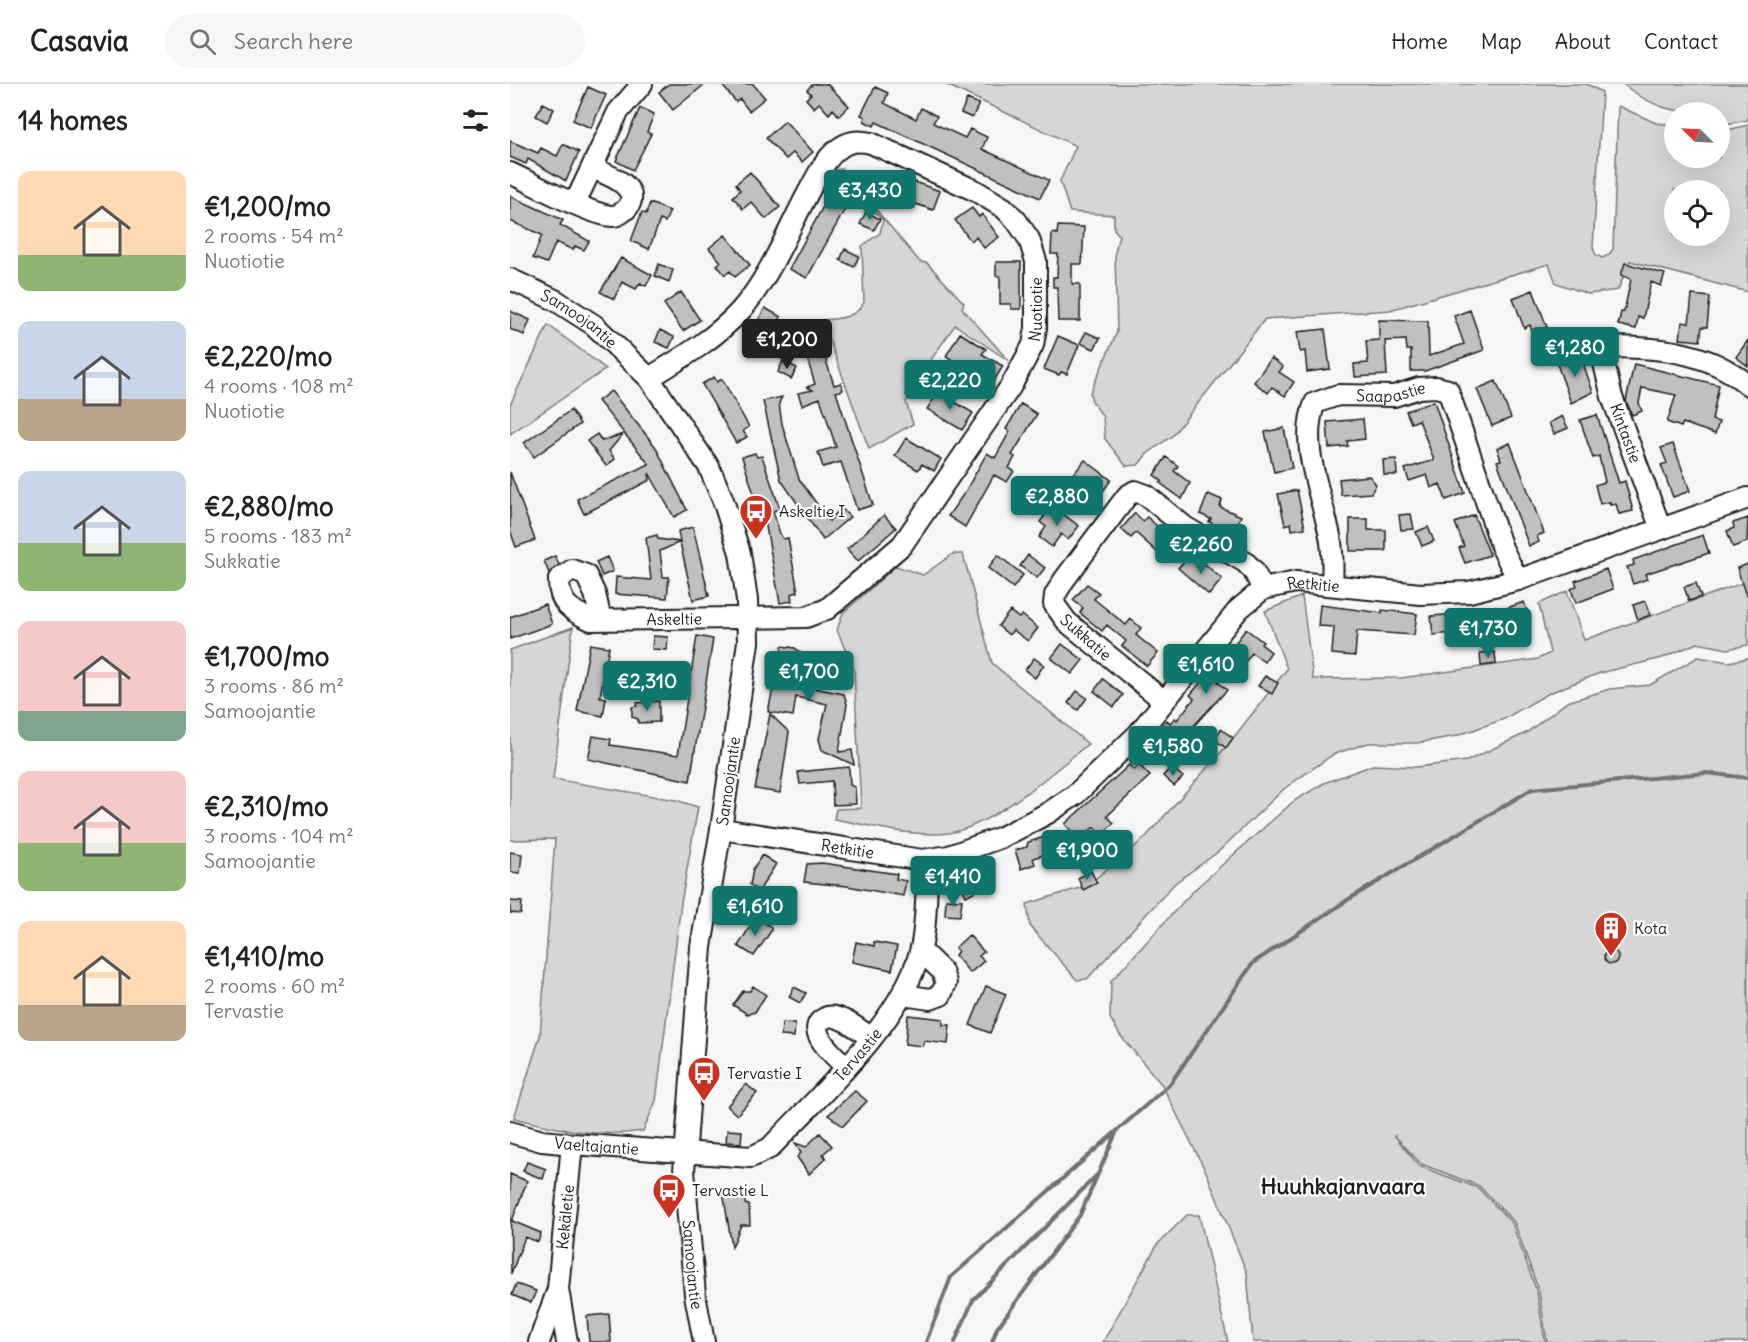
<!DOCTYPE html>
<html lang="en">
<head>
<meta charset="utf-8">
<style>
	body { margin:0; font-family:Delius,sans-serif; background:#f6f6f6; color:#222; height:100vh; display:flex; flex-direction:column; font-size:22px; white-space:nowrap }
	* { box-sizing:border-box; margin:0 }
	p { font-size:20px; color:#767676 }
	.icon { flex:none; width:33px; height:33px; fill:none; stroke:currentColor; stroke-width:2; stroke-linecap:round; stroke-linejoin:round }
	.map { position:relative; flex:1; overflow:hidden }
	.details { display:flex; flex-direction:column; background:#fff; width:510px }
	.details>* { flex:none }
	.needle { width:39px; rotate:294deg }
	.controls { position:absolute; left:1154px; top:18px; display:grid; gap:12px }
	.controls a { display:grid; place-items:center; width:66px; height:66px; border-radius:50%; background:#fff; box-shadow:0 6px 24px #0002; font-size:30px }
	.price { position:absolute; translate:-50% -51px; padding:0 14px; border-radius:6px; background:#0f766e; color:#fff; font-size:20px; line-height:39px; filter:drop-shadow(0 2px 3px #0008) }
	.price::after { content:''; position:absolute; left:50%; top:36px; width:18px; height:14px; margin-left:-9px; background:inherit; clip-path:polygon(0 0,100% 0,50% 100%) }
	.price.current { background:#222; color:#fff }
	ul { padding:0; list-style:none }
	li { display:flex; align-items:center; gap:18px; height:150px; padding:0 18px }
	li span { display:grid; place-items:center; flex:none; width:168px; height:120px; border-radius:12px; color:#555 }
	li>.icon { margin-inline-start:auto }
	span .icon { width:72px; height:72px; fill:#fffc; stroke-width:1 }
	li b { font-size:26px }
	h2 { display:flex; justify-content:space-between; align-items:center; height:72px; padding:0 18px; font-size:26px }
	header { display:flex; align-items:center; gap:36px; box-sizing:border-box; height:84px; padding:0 30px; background:#fff; border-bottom:2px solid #e0e0e0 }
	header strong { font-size:28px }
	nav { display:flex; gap:33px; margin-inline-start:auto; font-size:21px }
	.search { width:420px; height:54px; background:#f6f6f6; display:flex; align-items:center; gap:15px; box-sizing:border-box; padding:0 21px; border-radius:33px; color:#767676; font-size:22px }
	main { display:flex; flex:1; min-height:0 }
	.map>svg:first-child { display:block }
	.green { fill:#d6d6d6; stroke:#797979; stroke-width:1.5; fill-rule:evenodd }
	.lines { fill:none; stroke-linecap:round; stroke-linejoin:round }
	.stream { stroke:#727272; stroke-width:4 }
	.building { fill:#c0c0c0; stroke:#1c1c1c; stroke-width:1.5 }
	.minor-casing { stroke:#1c1c1c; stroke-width:24 }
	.minor { stroke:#fff; stroke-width:20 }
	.labels { text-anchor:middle; stroke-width:4.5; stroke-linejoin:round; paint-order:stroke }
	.street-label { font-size:16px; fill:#1c1c1c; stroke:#fff }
	.poi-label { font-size:16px; fill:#1c1c1c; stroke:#fff; text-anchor:start }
	.district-label { font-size:22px; font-weight:bold; fill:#1c1c1c; stroke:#fff }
</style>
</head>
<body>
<header>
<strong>Casavia</strong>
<div class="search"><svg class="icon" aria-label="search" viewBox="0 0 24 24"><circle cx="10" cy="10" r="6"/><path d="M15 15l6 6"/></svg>Search here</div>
<nav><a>Home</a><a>Map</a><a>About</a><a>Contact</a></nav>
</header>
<main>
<section class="details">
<h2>14 homes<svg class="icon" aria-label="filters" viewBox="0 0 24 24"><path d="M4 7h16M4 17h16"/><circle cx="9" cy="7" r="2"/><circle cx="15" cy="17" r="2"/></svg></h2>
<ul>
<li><span style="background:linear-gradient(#ffd9b3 70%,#8fb573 0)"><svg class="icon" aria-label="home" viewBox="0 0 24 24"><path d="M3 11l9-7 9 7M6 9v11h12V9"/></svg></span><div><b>€1,200/mo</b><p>2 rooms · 54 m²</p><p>Nuotiotie</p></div></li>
<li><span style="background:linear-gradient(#c9d6e8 65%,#b9a48a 0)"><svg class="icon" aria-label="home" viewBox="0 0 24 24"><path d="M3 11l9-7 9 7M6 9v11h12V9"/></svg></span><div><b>€2,220/mo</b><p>4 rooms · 108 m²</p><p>Nuotiotie</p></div></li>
<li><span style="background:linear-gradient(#c9d6e8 60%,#8fb573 0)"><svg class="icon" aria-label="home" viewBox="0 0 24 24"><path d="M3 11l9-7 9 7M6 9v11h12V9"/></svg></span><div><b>€2,880/mo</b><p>5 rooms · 183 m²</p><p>Sukkatie</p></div></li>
<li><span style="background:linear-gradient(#f6c9c9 75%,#7fa58c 0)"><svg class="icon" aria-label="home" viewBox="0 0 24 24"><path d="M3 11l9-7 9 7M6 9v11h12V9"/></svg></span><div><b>€1,700/mo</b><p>3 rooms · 86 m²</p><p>Samoojantie</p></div></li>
<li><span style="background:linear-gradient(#f6c9c9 60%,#8fb573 0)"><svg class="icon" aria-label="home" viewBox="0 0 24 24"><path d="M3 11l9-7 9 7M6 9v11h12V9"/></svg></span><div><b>€2,310/mo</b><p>3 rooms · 104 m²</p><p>Samoojantie</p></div></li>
<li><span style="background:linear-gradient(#ffd9b3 70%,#b9a48a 0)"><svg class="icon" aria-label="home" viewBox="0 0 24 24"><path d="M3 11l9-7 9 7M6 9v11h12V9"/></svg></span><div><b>€1,410/mo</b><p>2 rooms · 60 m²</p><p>Tervastie</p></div></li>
</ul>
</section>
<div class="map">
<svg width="1238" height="1258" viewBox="0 0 1238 1258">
	<rect width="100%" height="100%" fill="#f6f6f6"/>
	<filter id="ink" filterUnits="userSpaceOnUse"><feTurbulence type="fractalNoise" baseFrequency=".0167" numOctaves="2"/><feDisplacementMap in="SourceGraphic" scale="12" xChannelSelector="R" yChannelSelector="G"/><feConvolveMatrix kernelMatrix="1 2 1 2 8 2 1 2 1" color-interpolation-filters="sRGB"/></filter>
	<g filter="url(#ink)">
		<path class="green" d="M435 0H1077L1092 8 1083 164 1086 171 1092 174 1099 171 1103 165 1108 22 1146 39 1164 41V74H1209V44L1222 45 1238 41V208L1120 177 1108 206 1078 210 1046 199 1039 180 880 226 755 235 662 352 637 370 628 381 616 382 595 355 593 333 582 317 580 309 607 248 605 169 609 151 604 145V131L560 128 550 97 566 62ZM1164 106H1209V152H1164Z
			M1113 0H1238V36L1209 41V28C1166 28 1148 28 1113 0Z
			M332 85 410 178 417 179 454 219 452 224 499 277 445 241 420 277 448 296 459 308 426 295 413 301 396 318 403 340 359 365 312 236C327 235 347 234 354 218L352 162 370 149 373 136 323 86Z
			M38 241 96 285 0 350V321Z
			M443 470H453L482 579 578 660C543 688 483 742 439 749 403 754 360 741 324 735L326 725 351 724 344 587 327 546 333 529 386 482 413 491Z
			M1238 497V561L1218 565 1187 559 1152 574 1090 589 1039 609 994 635 946 652 907 659H858L824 670 775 704 708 768 665 799 577 895 567 896 520 842 517 820 576 802 634 755 721 657 777 585 755 527 792 512 803 595 891 594 1028 575 1040 569 1029 520 1057 507 1074 556Z
			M63 543 43 695 166 716 188 723 171 819 146 1017 133 1047C90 1054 46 1045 4 1034L30 952 45 755 0 756V566Z
			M1188 573 1219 578 1238 574V1258H1037L1029 1207 1004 1138 969 1102 911 1080 884 1051 909 1082 968 1104 1002 1139 1027 1208 1035 1258H743L737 1189 697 1090 652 1001 610 951 600 934 601 897 684 806 784 717 814 699 863 681 906 683 957 677 1016 649 1057 618 1100 605 1140 601Z
			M677 1131H689L718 1258H593L647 1161Z"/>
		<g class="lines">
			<path class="stream" d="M416 1258 441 1193 660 1000 743 879 839 815 1022 705 1196 689 1238 694
				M445 1258 463 1216 587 1091
				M482 1258 487 1244 570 1131 606 1049"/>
		</g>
		<path class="building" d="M159 0H195L163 26 149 8Z
			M211 0H243L255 14 239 27 230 15 226 18Z
			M303 0H317L339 22 329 32 323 25 319 30 309 19 304 24 296 15 301 10 297 6Z
			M78 3 96 11 81 44 63 36Z
			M365 3 378 9 374 19 406 35 411 24 427 32 423 39 455 54 460 45 477 53 472 65 539 96 530 114 366 38 364 42 354 37 355 33 351 31Z
			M457 15 469 20 462 34 451 29Z
			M33 19 44 25 37 38 26 32Z
			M130 24 144 30 137 48 141 50 123 86 106 77Z
			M275 37 303 68 292 78 283 69 276 75 256 54Z
			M0 57 28 69 31 64 47 72 53 60 69 68 56 97 18 75 16 80 0 73Z
			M240 88 270 123 256 135 241 118 233 125 223 113 230 106 226 100Z
			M390 93 430 107 423 126 383 112Z
			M326 99 344 109 297 194 279 185Z
			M0 112 53 136 50 141 79 157 74 166 65 162 63 166 46 158 37 179 23 174 32 151 0 137Z
			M140 119 160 127 155 138 150 136 139 165 121 157 132 128 136 130Z
			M462 124 469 133 472 130 489 153 474 164 466 153 461 157 445 136Z
			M356 128 370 135 364 146 350 140Z
			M548 142 574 143 572 180H562V200H570V237H548L547 203H543V193H547L548 170H541L542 149 547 150Z
			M215 151 240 181 225 193 220 187 215 191 207 181 211 178 199 164Z
			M335 165 349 172 344 183 330 176Z
			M111 174 142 191 136 202 130 199 126 205 112 198 104 215 90 208Z
			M486 178H511V225H501V220H490V192H486Z
			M1115 179 1155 190 1151 202 1141 198 1133 234 1128 233 1126 245 1108 241 1111 228H1114L1121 195 1111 191Z
			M149 180 163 186 159 198 145 192Z
			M1023 206 1037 243 1022 248 1020 241 1014 244 1003 214Z
			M171 208 190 236 173 247 154 220Z
			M1182 211 1200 213 1197 243H1192L1190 257 1170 255 1172 238 1179 239Z
			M255 224 271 233 253 268 236 259Z
			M960 226 974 266 915 287H901V266H897L896 256 875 257 877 291 845 293 844 280 858 279 856 257 869 256V236L918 237 919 272 954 260 944 232Z
			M0 227 20 236 14 251 0 245Z
			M815 245 820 285 797 288 795 267 790 268 787 248Z
			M150 246 164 253 159 264 145 258Z
			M306 246 324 301 331 299 333 306 326 308 363 421 347 426 331 378 313 383 308 368 326 363 310 314 292 321 288 309 303 306 297 303 305 300 290 252Z
			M576 248 590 254 584 265 570 259Z
			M450 249 476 265 472 270 493 282 482 300 436 272Z
			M548 252 569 261 557 290 551 288 549 291 534 285Z
			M1238 256V282L1226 273Z
			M1065 270 1068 279 1072 276 1083 308 1061 319 1046 277Z
			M761 274 773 283 769 288 784 298 775 312 762 303 758 309 744 298Z
			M273 277 287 284 281 295 268 288Z
			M1124 280 1209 301 1202 336 1209 338 1205 350 1173 339 1171 343 1157 338 1166 311 1132 304 1129 319 1132 327 1122 331 1116 317Z
			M204 293 207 298 212 295 239 343 233 347 237 353 226 359 192 300Z
			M986 297 1001 334 982 342 967 305Z
			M101 307 145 362 177 426 164 433 139 389 140 396 74 430 67 415 139 380 88 317Z
			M428 308 463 329 452 346 417 325Z
			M272 313 269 319 272 340 289 395 319 437 331 424 340 433 313 456 271 396 253 317Z
			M924 317 955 409 936 416 930 400 921 404 917 391 899 397 895 385 924 376 909 336 901 339 896 327Z
			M511 320 527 330 502 371 505 373 499 384 504 387 497 398 484 391 455 443 438 432 455 408 477 369 485 374 500 347 496 345Z
			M61 326 70 340 24 373 14 359Z
			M1087 331 1109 399 1115 397 1123 427 1109 430 1106 420 1100 421V418L1090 420 1085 401 1095 398 1089 372 1083 374 1070 336Z
			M1052 332 1058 344 1044 350 1039 339Z
			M853 335 855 355 837 357 838 362 819 364 817 338Z
			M774 344 782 384 764 388 755 348Z
			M87 350 92 357 113 350 99 367 105 375 96 382 77 357Z
			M396 354 431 375 424 387 412 380 408 386 385 372Z
			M1000 359 1034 449 1027 452 1029 458 1019 462 987 377 991 376 987 364Z
			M1163 360 1180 407 1163 413 1151 381 1157 379 1151 364Z
			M245 369 247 373 252 372 270 425 263 427 270 450 273 455 278 454 288 508 281 510 282 517 270 519 255 437 253 438 232 373Z
			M656 373 668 382 664 387 680 399 672 415 650 399 652 397 644 391Z
			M886 375 887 391H874L873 376Z
			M575 376 601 396 591 410 583 404 574 417 561 407 569 397 562 392Z
			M0 388 25 456 6 463 0 446Z
			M859 392 866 400 861 409 831 411 829 395Z
			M787 406 795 444 782 446 781 439 775 441 768 410Z
			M698 410 712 416 710 423 731 432 724 449 699 438 701 435 690 430Z
			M542 422 569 442 558 456 551 450 542 463 529 453 536 443 530 438Z
			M625 429 633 437 637 433 660 454 647 468 626 449 621 454 611 445Z
			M901 430 904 445 891 446 889 431Z
			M374 431 386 444 348 477 337 465Z
			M964 431 980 471 955 479 949 464 954 462 945 439Z
			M1238 434 1237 458 1223 463 1217 447 1224 444 1223 439Z
			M840 435H858V446H876V467H840Z
			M183 443 199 512 183 516 170 458 150 467 153 493H159L157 514 105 510 106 493 141 496 136 454 147 451 148 455 170 458 168 447Z
			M918 443 924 457 912 462 906 448Z
			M1193 451 1199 469 1135 490 1137 495 1123 500 1117 483 1124 481 1123 476Z
			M488 471 513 491 503 504 478 484Z
			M518 471 535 484 527 494 510 482Z
			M45 472 49 481 39 489 34 477Z
			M97 473 103 487 92 492 86 478Z
			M678 473 684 478 688 474 712 495 699 511 668 484Z
			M1238 480V512H1236L1227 484Z
			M1096 485 1103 505 1066 519 1061 505 1067 502 1065 497Z
			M1186 499 1191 513 1179 517 1174 503Z
			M577 500 589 509 584 515 616 541 621 535 631 544 626 551 648 569 637 582 612 562 616 557 597 541 592 547 570 529 573 524 563 516Z
			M1135 517 1140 531 1128 536 1123 521Z
			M1014 518 1020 535 983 548 977 531Z
			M35 520 42 540 0 555V533Z
			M810 521 872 529V526L907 530 904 551 847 547 845 572 822 570 824 543 808 542Z
			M500 527 509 534 512 531 528 544 518 557 503 546 499 551 488 542Z
			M951 530V533L961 532 963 554 943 556V549L923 551 921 532Z
			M736 545 753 558 751 560 761 568 754 578 742 569 727 588 721 583 708 598 717 606 652 676 635 661 657 636 660 639 665 634 667 636 684 615 680 611 694 595 696 597Z
			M143 552 158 553 157 566 142 565Z
			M187 552 203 555 180 697 78 675 83 652 101 655 100 661 168 671Z
			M80 560 99 563 90 613 96 614 93 632 67 627Z
			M552 560 573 576 562 590 541 574Z
			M272 562 285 564 293 571 288 601 334 610 337 620 329 668 342 666 344 681 312 666 309 655 317 620 286 613 283 632 258 628Z
			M985 568 986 580 971 582 970 569Z
			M524 574 534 581 525 594 515 586Z
			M755 592 768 599 762 610 748 602Z
			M593 595 613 611 604 623 584 607Z
			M567 607 577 614 568 626 558 619Z
			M149 617V638L128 639V635L122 633V623L127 622V619Z
			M260 630 279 648 270 709 245 705Z
			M711 645 723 654 716 664 704 655Z
			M619 681 624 686 629 681 640 692 597 732 604 739 591 751 584 743 569 756 555 740Z
			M339 683 340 701 345 703 346 720 323 721 322 697 290 700 288 688Z
			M661 683 673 693 664 702 653 692Z
			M542 751 547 767 523 774 525 780 511 785 505 766 517 763 518 758Z
			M0 768 12 770 10 789 0 788Z
			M252 771 266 780 249 807 240 801 243 785Z
			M312 779 387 790 386 795 396 797 393 812 337 802 294 798 297 780Z
			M477 782 484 798 456 812 448 795Z
			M581 787 587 799 573 806 568 794Z
			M265 804 277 805 275 821 263 819Z
			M436 815 452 816 450 832 435 831Z
			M0 817 12 818 11 830 0 829Z
			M246 833 261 843V847L244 872 228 862Z
			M459 851 474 868 469 872 474 877 460 889 445 871 448 867 445 864Z
			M346 858 364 862V858L387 862 382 886 342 878Z
			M1094 873a7 7 0 1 1 14 0a7 7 0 1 1-14 0Z
			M243 902 256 911 245 928 237 930 223 921 233 907H240Z
			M476 902 496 910 480 949 460 941Z
			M284 903 296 909 290 919 279 913Z
			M398 931 433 935V941H440L438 960 414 957 413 962 395 960Z
			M272 939 285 940 284 953 271 952Z
			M236 1000 247 1009 227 1031 217 1022Z
			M345 1007 357 1017 333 1042 318 1031Z
			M217 1046 232 1047 231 1059 216 1058Z
			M310 1049 322 1062 313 1070 316 1074 299 1090 287 1073 291 1069 285 1059 296 1063Z
			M17 1078 36 1085 33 1095 13 1087Z
			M0 1090 17 1097 2 1137 31 1149 28 1158 15 1153 1 1190Z
			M227 1107 228 1112 235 1115V1120L239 1121 240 1141H231L222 1163 213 1108Z
			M6 1200 26 1207 21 1219 2 1211Z
			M99 1230 101 1258H79L77 1232Z"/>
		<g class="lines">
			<defs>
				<g id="minor">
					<path d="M0 89C22 99 82 132 103 132 108 132 115 127 118 123 132 102 96 90 82 84"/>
					<path d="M65 119 108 28 132 0"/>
					<path id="s1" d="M0 195 45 216 84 241 139 294 199 383 213 416 230 469 237 516 238 558 211 745 191 863 174 1087 185 1211 194 1258"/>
					<path d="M1151 445 1102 313 1090 263C1143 263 1196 265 1238 301"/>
					<path id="s2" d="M822 499C823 483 823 468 820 452 812 412 788 359 805 319L828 311 884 312 909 304 926 303 938 306 992 464 1008 496"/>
					<path id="s3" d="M91 536 85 510 76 491 62 486 49 495C48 519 61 527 81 536L296 533 317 525 392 461 501 302 523 261 526 244V177L519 155 506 136 494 124 466 107 361 59C347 56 338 57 327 66 315 75 306 94 299 107 278 146 260 193 231 226 206 254 170 275 139 294"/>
					<path d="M654 617 557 538 544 520 545 511 554 496 617 412 625 407 636 411 675 443 735 478 743 486 753 505"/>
					<path id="s4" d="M211 745 412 776 439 772 492 753 538 729 565 711 628 650 729 525 753 505 786 498 911 510 959 508 1008 496 1238 414"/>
					<path d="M393 911 420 915 431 911 436 899 432 887 411 867"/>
					<path d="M335 982C326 973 292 945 315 934 320 931 327 933 333 936 343 940 352 948 361 953"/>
					<path id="s5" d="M0 1048 32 1057 62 1060 241 1073 260 1064C311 1009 390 940 410 868 417 844 416 803 418 776"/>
					<path d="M29 1258 48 1205"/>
					<path id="s6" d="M57 1258 48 1205 62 1060"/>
				</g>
			</defs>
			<use href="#minor" class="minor-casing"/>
			<use href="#minor" class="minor"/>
		</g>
	</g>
	<defs>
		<symbol id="bus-pin" viewBox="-11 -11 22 30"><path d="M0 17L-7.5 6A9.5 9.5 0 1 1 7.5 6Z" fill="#c8321e" stroke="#fff"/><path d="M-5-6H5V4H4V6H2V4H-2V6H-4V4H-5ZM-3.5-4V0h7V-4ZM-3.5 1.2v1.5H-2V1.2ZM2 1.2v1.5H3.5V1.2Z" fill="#fff"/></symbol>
		<symbol id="building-pin" viewBox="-11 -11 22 30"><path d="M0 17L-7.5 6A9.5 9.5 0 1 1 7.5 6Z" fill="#c8321e" stroke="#fff"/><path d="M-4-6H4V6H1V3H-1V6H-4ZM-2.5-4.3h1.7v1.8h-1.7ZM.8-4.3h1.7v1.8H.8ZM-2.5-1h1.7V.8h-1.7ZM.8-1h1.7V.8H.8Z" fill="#fff"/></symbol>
	</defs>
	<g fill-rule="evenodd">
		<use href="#bus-pin" x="227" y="408" width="38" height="52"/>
		<use href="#building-pin" x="1082" y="825" width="38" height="52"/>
		<use href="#bus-pin" x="175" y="970" width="38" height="52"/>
		<use href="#bus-pin" x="140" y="1087" width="38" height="52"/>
	</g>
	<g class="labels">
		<g class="street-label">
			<text dy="6" stroke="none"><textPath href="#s3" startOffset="746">Nuotiotie</textPath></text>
			<text dy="6" stroke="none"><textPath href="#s1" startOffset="80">Samoojantie</textPath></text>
			<text dy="6" stroke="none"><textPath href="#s2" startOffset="261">Saapastie</textPath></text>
			<text transform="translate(1116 349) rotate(70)" y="6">Kintastie</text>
			<text dy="6" stroke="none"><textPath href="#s4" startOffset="702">Retkitie</textPath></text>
			<text dy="6" stroke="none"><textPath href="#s3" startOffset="218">Askeltie</textPath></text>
			<text transform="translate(576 553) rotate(41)" y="6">Sukkatie</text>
			<text transform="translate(218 697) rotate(-82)" y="6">Samoojantie</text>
			<text dy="6" stroke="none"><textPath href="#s4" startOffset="128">Retkitie</textPath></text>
			<text dy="6" stroke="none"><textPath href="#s5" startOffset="392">Tervastie</textPath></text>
			<text dy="6" stroke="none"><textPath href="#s5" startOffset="88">Vaeltajantie</textPath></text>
			<text dy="6" stroke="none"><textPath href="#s6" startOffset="126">Kekäletie</textPath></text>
			<text dy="6" stroke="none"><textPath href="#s1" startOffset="1088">Samoojantie</textPath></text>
		</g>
		<g class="poi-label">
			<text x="269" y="433">Askeltie I</text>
			<text x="1124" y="850">Kota</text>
			<text x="217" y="995">Tervastie I</text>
			<text x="182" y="1112">Tervastie L</text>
		</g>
		<g class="district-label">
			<text x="833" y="1110">Huuhkajanvaara</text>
		</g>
	</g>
</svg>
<div class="controls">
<a><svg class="needle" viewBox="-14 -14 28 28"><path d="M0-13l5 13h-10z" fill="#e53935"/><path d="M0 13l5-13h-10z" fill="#767676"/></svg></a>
<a><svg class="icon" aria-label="locate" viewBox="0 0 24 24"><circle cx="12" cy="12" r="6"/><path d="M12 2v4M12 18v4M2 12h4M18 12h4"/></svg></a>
</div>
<b class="price" style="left:360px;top:137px">€3,430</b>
<b class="price current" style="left:277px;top:286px">€1,200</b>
<b class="price" style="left:1065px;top:294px">€1,280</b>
<b class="price" style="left:440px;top:327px">€2,220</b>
<b class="price" style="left:547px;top:443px">€2,880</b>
<b class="price" style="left:691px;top:491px">€2,260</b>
<b class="price" style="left:978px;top:575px">€1,730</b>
<b class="price" style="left:696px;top:611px">€1,610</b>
<b class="price" style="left:299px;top:618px">€1,700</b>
<b class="price" style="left:137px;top:628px">€2,310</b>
<b class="price" style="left:663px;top:693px">€1,580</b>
<b class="price" style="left:577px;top:797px">€1,900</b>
<b class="price" style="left:443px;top:823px">€1,410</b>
<b class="price" style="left:245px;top:853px">€1,610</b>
</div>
</main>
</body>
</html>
